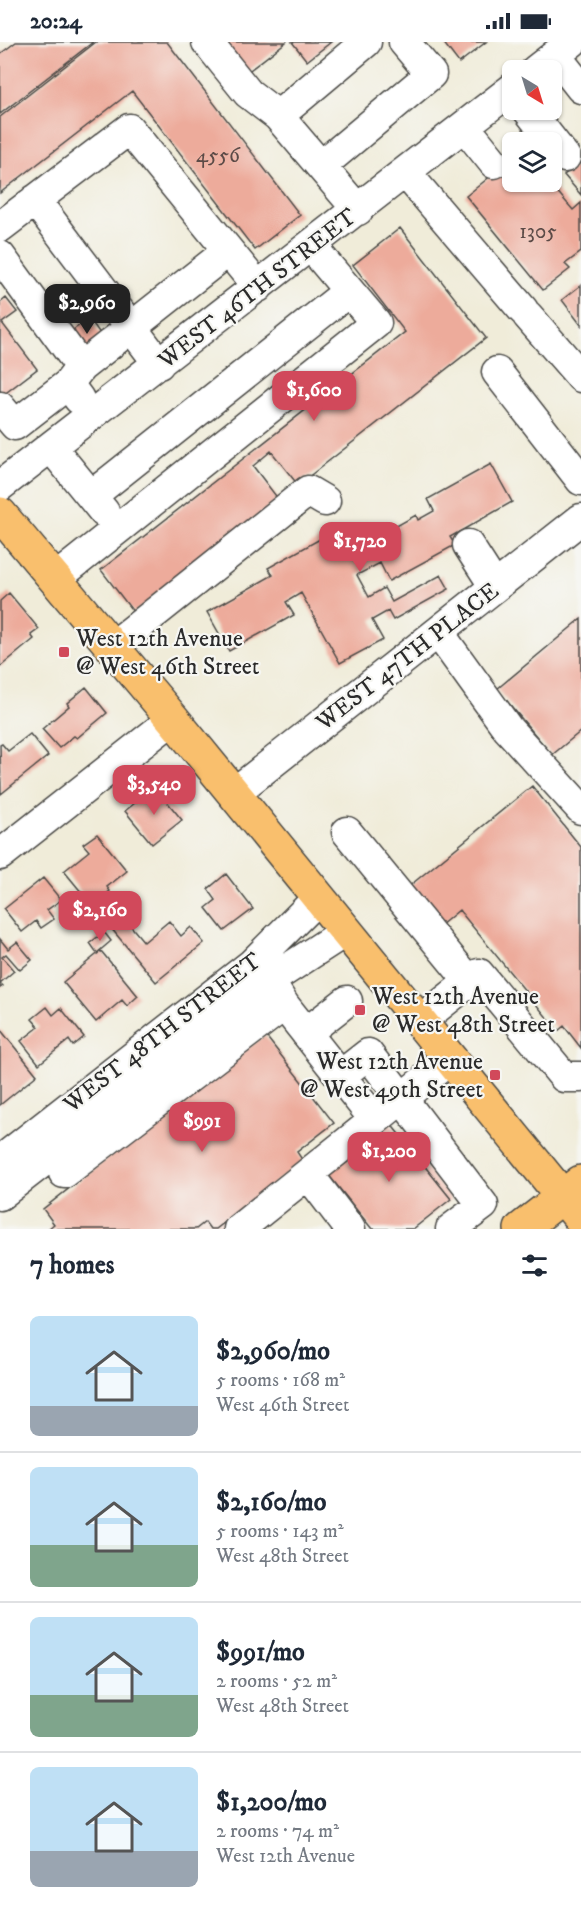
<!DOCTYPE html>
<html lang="en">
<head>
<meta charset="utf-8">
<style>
	body { margin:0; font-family:"IM FELL DW Pica",serif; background:#f2f2f3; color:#1f2937; height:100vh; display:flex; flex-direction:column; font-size:22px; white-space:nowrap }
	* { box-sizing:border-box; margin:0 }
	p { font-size:20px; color:#747a83 }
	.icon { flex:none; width:33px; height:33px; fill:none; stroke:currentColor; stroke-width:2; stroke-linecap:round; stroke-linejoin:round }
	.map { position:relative; height:1187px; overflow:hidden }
	.details { display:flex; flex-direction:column; background:#fff; flex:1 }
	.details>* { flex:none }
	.needle { width:39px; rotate:142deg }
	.controls { position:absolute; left:502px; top:18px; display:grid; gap:12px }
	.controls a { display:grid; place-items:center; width:60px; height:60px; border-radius:9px; background:#fff; box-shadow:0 2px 4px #0004; font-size:30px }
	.price { position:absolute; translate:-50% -51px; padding:0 14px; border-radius:12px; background:#d1495b; color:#fff; font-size:20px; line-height:39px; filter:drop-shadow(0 2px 3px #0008) }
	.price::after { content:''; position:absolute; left:50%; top:36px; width:18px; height:14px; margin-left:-9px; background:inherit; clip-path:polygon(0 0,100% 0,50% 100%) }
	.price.selected { background:#222; color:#fff }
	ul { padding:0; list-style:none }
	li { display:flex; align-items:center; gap:18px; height:150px; padding:0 30px }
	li+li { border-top:2px solid #e0e1e3 }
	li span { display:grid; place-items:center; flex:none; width:168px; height:120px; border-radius:9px; color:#555 }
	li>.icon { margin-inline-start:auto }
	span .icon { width:72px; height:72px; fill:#fffc; stroke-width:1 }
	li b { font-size:26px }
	h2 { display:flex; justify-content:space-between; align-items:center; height:72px; padding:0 30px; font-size:26px }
	.status { display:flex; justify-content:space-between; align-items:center; height:42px; padding:0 30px; background:#fff; direction:ltr }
	.status svg { height:16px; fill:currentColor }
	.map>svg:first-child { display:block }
	.building { fill:#edab9b }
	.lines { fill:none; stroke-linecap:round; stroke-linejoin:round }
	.minor-casing { stroke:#494845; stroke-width:33 }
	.major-casing { stroke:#494845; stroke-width:36 }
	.minor { stroke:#fff; stroke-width:30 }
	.major { stroke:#f9bf6d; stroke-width:33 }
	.poi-dot { fill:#d1495b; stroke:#f6f6f2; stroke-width:2 }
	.labels { text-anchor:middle; stroke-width:4.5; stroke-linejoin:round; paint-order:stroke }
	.number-label { font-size:21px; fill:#5c4b47 }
	.street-label { font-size:24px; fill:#2b2b2b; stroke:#f6f6f2 }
	.poi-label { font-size:24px; fill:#2b2b2b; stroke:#f6f6f2; text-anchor:start }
</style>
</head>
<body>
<div class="status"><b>20:24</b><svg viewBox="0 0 49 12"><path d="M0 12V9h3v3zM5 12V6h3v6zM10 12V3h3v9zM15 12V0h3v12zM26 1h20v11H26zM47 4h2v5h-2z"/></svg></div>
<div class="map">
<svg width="581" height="1187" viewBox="0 0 581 1187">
	<rect width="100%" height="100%" fill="#f6f6f2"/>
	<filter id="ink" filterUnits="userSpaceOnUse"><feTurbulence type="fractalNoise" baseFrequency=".0167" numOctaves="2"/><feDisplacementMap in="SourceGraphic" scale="12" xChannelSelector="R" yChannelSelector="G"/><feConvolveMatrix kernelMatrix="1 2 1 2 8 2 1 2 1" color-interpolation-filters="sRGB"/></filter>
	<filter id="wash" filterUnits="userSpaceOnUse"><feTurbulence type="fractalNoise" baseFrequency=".008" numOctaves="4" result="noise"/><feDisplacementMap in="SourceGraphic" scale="24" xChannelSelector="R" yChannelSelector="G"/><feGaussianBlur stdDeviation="1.35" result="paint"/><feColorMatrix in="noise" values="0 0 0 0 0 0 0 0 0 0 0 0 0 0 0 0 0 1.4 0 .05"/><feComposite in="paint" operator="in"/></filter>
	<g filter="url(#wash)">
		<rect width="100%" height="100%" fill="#f0ecd9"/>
		<g id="blocks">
			<path class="building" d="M16 0H93L0 72V12Z
				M96 0H167L300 173 255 208 132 49 0 151V75Z
				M222 0H286L246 31Z
				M292 0H331L307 19Z
				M443 0H486L459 21Z
				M513 116V140H549L573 168 581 161V210L565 222 570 227 543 248 466 154Z
				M581 120V153L564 133Z
				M400 186 486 296 298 443 271 409 253 424 279 458 134 571 101 528 405 290 353 223Z
				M581 243V283L562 258Z
				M6 256 17 270 2 281 37 327 3 353 0 349V261Z
				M89 276 101 293 88 311 72 289Z
				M491 422 512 460 450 495 455 503 389 539 380 521 357 533 369 555 384 546 392 560 441 533 449 547 393 578 388 569 372 578 383 598 340 621 301 551 286 560 294 573 229 609 207 570 273 533 268 526 329 492 332 497 351 486 361 504 416 473 418 478 434 469 428 457Z
				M9 551 39 587 31 593 34 597 0 625V559Z
				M581 577V689L552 713 497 647Z
				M86 645 107 671 77 696 74 694 59 706 42 687 69 664 67 661Z
				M30 692 48 714 1 752 0 703 2 702 8 709Z
				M532 744 581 805V1006L564 984 558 989 459 868 434 889 402 850Z
				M155 745 182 778 152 802 125 769Z
				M97 792 127 829 107 845 110 849 92 863 64 829 89 809 83 802Z
				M226 832 253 867 224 889 206 866 216 858 208 847Z
				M43 836 61 858 47 868 54 877 41 886 36 879 22 890 4 867Z
				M124 876 144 900 169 879 181 894 191 885 204 901 156 940 111 886Z
				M104 890 111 899 97 911 90 901Z
				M0 897 8 907 17 900 32 918 20 928 6 912 2 915 14 929 0 941 3 944 0 946Z
				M101 909 138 954 127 964 122 958 96 980 63 940Z
				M47 965 53 973 61 966 84 995 73 1004 69 998 39 1022 21 999 39 985 32 977Z
				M0 987 37 1033 0 1063Z
				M265 993 334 1081 297 1110 303 1119 216 1187H210L205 1180 196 1187H48L54 1182 43 1167Z
				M390 1081 451 1157 413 1187H372L327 1131Z"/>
		</g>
	</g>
	<g filter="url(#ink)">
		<use href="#blocks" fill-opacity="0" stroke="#494845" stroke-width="1.5"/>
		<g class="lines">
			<defs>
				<path id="minor" d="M207 0 248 51 278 74
					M555 13 581 46
					M536 28 572 0
					M528 68 565 115
					M465 85 494 121
					M321 124 431 32 404 0
					M406 131 523 268
					M35 158 159 322
					M358 168 278 74 366 0
					M0 185 129 87 258 245
					M0 214 81 325 68 342
					M528 274 581 335
					M81 325 228 209
					M497 330 581 438
					M0 365 15 383 68 342 79 357
					M51 405 104 470
					M0 444 513 46
					M91 454 349 249
					M468 503 495 545
					M55 537 376 281 311 204
					M438 590 508 687 581 767
					M112 605 308 449 325 459
					M234 751 581 477
					M347 790 470 940
					M0 813 173 677
					M274 947 284 963 375 1078 450 1017
					M420 979 479 932 564 1035H581
					M306 991 347 959
					M340 1034 368 1012 483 1163 451 1187
					M0 1119 252 922 319 855
					M64 1131 284 963
					M308 1132 350 1187
					M0 1153 249 960 269 939 346 889
					M239 1187 375 1078"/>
				<path id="major" d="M0 472 173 677 581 1177
					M521 1187 581 1140"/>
			</defs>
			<use href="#minor" class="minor-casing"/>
			<use href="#major" class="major-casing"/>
			<use href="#minor" class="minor"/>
			<use href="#major" class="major"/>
		</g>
	</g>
	<g class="poi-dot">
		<rect x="58" y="604" width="12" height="12" rx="3"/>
		<rect x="354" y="962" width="12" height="12" rx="3"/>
		<rect x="489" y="1027" width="12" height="12" rx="3"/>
	</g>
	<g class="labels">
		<g class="number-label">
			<text x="218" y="120">4556</text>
			<text x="538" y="196">1305</text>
		</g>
		<g class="street-label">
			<text transform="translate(257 246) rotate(-38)" y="8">WEST 46TH STREET</text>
			<text transform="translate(407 614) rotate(-38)" y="8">WEST 47TH PLACE</text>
			<text transform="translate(162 990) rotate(-38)" y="8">WEST 48TH STREET</text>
		</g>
		<g class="poi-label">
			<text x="76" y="604">West 12th Avenue<tspan x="76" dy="28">@ West 46th Street</tspan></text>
			<text x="372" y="962">West 12th Avenue<tspan x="372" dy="28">@ West 48th Street</tspan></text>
			<text x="483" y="1027" text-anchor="end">West 12th Avenue<tspan x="483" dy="28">@ West 49th Street</tspan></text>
		</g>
	</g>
</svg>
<div class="controls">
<a><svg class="needle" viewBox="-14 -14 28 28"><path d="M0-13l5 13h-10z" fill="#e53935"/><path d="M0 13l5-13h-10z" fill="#747a83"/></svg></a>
<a><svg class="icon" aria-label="layers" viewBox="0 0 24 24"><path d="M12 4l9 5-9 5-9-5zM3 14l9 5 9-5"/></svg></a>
</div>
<b class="price selected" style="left:87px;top:293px">$2,960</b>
<b class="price" style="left:314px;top:380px">$1,600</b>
<b class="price" style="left:360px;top:531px">$1,720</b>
<b class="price" style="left:154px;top:774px">$3,540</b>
<b class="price" style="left:100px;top:900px">$2,160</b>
<b class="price" style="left:202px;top:1111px">$991</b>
<b class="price" style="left:389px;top:1141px">$1,200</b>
</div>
<section class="details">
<h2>7 homes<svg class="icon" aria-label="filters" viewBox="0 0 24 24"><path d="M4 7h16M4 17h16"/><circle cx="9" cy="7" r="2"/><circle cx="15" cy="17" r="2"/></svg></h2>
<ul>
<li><span style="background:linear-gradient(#bfe0f5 75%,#9aa5b1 0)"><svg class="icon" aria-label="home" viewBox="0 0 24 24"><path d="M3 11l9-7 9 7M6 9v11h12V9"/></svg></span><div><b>$2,960/mo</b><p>5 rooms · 168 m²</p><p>West 46th Street</p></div></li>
<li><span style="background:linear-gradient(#bfe0f5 65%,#7fa58c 0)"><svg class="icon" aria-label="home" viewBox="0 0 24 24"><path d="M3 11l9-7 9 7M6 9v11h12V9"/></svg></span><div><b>$2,160/mo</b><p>5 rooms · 143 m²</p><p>West 48th Street</p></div></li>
<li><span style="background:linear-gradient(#bfe0f5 65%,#7fa58c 0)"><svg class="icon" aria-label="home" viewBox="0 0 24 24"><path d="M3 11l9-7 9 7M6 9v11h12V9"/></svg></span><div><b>$991/mo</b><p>2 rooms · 52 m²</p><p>West 48th Street</p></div></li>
<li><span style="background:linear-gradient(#bfe0f5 70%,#9aa5b1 0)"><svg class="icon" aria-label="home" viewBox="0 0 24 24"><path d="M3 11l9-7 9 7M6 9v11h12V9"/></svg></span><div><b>$1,200/mo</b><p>2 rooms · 74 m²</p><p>West 12th Avenue</p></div></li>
</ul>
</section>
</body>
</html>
